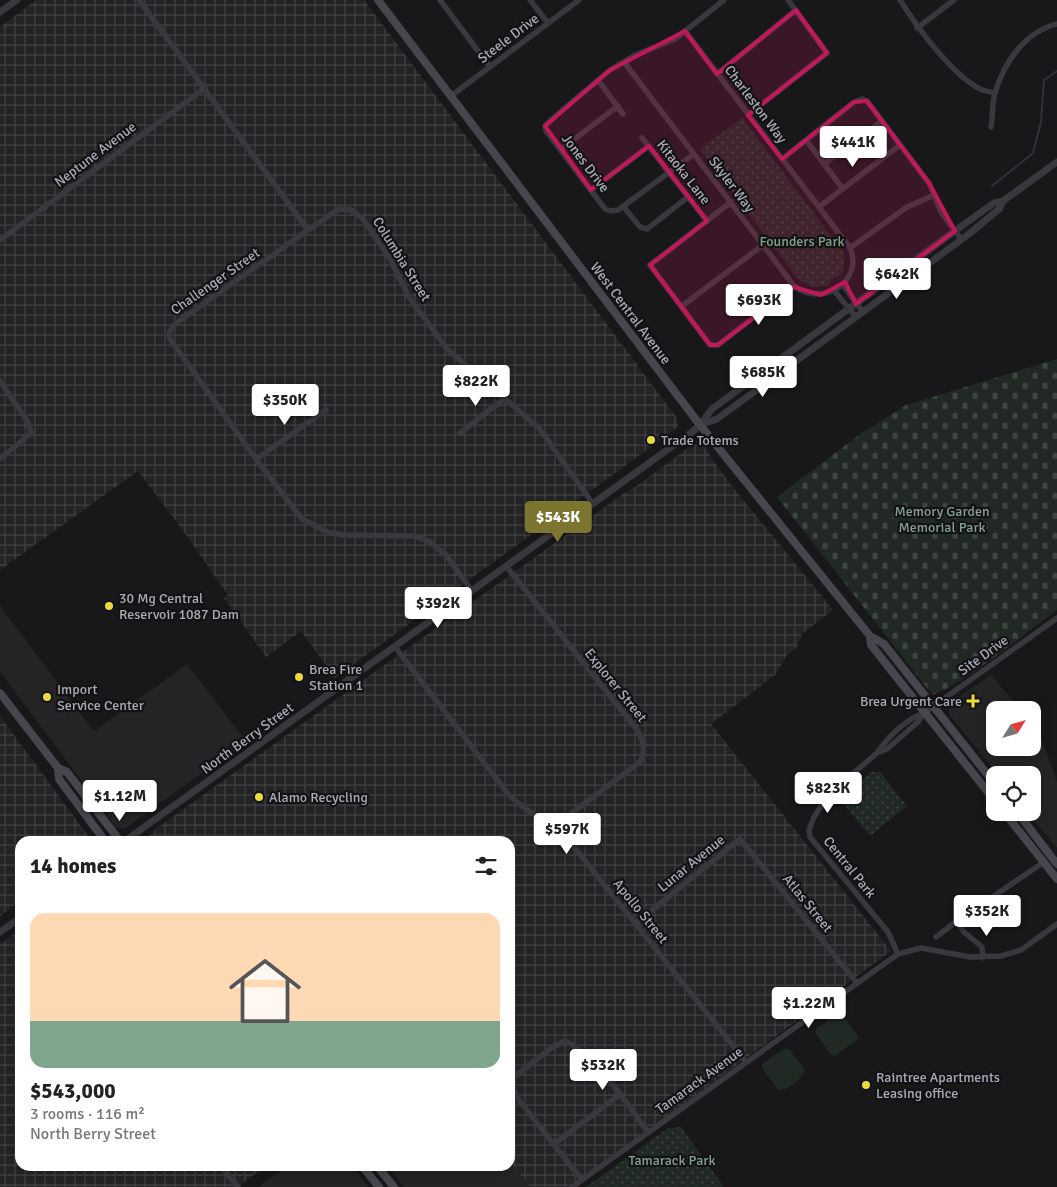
<!DOCTYPE html>
<html lang="en">
<head>
<meta charset="utf-8">
<style>
	body { margin:0; font-family:Signika,sans-serif; background:#f6f6f6; color:#222; height:100vh; display:flex; flex-direction:column; font-size:19px; white-space:nowrap }
	* { box-sizing:border-box; margin:0 }
	p { font-size:16px; color:#767676 }
	.icon { flex:none; width:28px; height:28px; fill:none; stroke:currentColor; stroke-width:2; stroke-linecap:round; stroke-linejoin:round }
	.map { position:relative; flex:1; overflow:hidden }
	.details { position:absolute; left:15px; top:836px; width:500px; height:335px; display:flex; flex-direction:column; background:#fff; border-radius:15px; box-shadow:0 2px 12px #0003 }
	.details>* { flex:none }
	.needle { width:32px; rotate:53deg }
	.buttons { position:absolute; left:986px; top:701px; display:grid; gap:10px }
	.buttons a { display:grid; place-items:center; width:55px; height:55px; border-radius:10px; background:#fff; box-shadow:0 2px 12px #0003; font-size:25px }
	.price { position:absolute; translate:-50% -42px; padding:0 11px; border-radius:5px; background:#fff; color:#222; font-size:16px; line-height:32px; filter:drop-shadow(0 1px 2px #0008) }
	.price::after { content:''; position:absolute; left:50%; top:30px; width:15px; height:11px; margin-left:-8px; background:inherit; clip-path:polygon(0 0,100% 0,50% 100%) }
	.price.current { background:#7c752f; color:#fff }
	ul { padding:0; list-style:none }
	li { display:grid; align-content:center; gap:10px; height:265px; padding:0 15px }
	li+li { border-top:1px solid #e0e0e0 }
	li span { display:grid; place-items:center; height:155px; border-radius:15px; color:#555 }
	li>.icon { margin-inline-start:auto }
	span .icon { width:90px; height:90px; fill:#fffc; stroke-width:1 }
	li b { font-size:21px }
	h2 { display:flex; justify-content:space-between; align-items:center; height:60px; padding:0 15px; font-size:21px }
	.map>svg:first-child { display:block }
	.built { fill:#242326 }
	.industrial { fill:url(#industrial-grid) }
	.grass { fill:#212924 }
	.cemetery { fill:url(#cemetery-stones) }
	.park { fill:url(#park-dots) }
	.lines { fill:none; stroke-linecap:round; stroke-linejoin:round }
	.stream { stroke:#2e323c; stroke-width:2 }
	.minor { stroke:#39383e; stroke-width:5.5 }
	.tertiary { stroke:#39383e; stroke-width:7 }
	.secondary { stroke:#46464e; stroke-width:8 }
	.marked { fill:#c2185b; fill-opacity:0.2; stroke:#c2185b; stroke-width:4; stroke-linejoin:round }
	.poi-dot { fill:#eada3e; stroke:#131214; stroke-width:2 }
	.labels { text-anchor:middle; stroke-width:4.5; stroke-linejoin:round; paint-order:stroke }
	.street-label { font-size:14px; fill:#aaabb8; stroke:#131214 }
	.park-label { font-size:14px; fill:#82a28c; stroke:#131214 }
	.poi-label { font-size:14px; fill:#aaabb8; stroke:#131214; text-anchor:start }
</style>
</head>
<body>
<div class="map">
<svg width="1057" height="1187" viewBox="0 0 1057 1187">
	<defs>
		<pattern id="industrial-grid" width="8" height="8" patternUnits="userSpaceOnUse" patternTransform="scale(1.25)"><rect width="8" height="8" fill="#242326"/><path d="M0 4h8M4 0v8" fill="none" stroke="#414043"/></pattern>
		<pattern id="cemetery-stones" width="16" height="16" patternUnits="userSpaceOnUse" patternTransform="scale(1.25)"><rect width="16" height="16" fill="#212924"/><path d="M2 7V4a2 2 0 0 1 4 0v3zM10 15v-3a2 2 0 0 1 4 0v3z" fill="#3f4542"/></pattern>
		<pattern id="park-dots" width="8" height="8" patternUnits="userSpaceOnUse" patternTransform="scale(1.25)"><rect width="8" height="8" fill="#212924"/><path d="M2 2h.1M6 6h.1" fill="none" stroke="#3f4542" stroke-width="1.8" stroke-linecap="round"/></pattern>
	</defs>
	<rect width="100%" height="100%" fill="#181719"/>
	<path class="built" d="M0 606 94 731 187 664 246 741 126 828 122 829 116 827 0 672Z
		M991 675 1021 710H995V748H1032L1033 723 1039 731 1057 782V848L1028 813 1032 812V775H998L949 714V703Z
		M510 1162 530 1187H404L388 1166H510Z
		M287 1166H352L369 1187H258Z"/>
	<path class="industrial" d="M36 0H364L677 418 678 427 335 678 301 631 266 657 224 598 228 595 184 532 138 471 0 570V27Z
		M700 444 706 446 710 456 732 486 833 610 802 634 797 647 787 655 776 674 711 724 891 951 582 1180 567 1187H530L510 1162V841H143L157 828 623 494 641 483 692 445Z
		M0 716 92 841H20V902L0 916Z
		M20 930V1166H266L238 1187H0V944Z"/>
	<path class="grass" d="M839 1013 842 1014 858 1036 857 1040 835 1056 830 1054 815 1032 816 1029Z
		M784 1049H789L805 1070C802 1079 787 1091 778 1090L762 1068 763 1063Z"/>
	<path class="cemetery" d="M1057 359V610C1037 625 952 692 933 694L927 688 777 497 859 435 906 405Z"/>
	<path class="park" d="M742 118 843 252 844 269 839 276 833 278 827 286 812 287 798 279 700 149Z
		M872 772H880L907 806 870 836 838 797 841 792 855 782 857 784Z
		M681 1127 724 1187H586L668 1128Z"/>
	<g class="lines">
		<path class="stream" d="M992 186 1033 153 1041 122 1044 80 1057 71"/>
		<path class="minor" d="M139 0 308 230 339 209 351 210 363 219 390 259 409 297 447 349 539 428 593 504
			M440 0 490 67
			M530 0 548 23
			M900 0C917 27 951 74 980 89 985 91 990 92 995 93
			M917 28 954 0
			M624 62 794 286C823 308 864 281 850 248L685 31
			M717 74 796 10
			M598 80 623 114
			M451 96 579 0
			M748 115 827 53 788 0
			M991 127C993 116 992 103 995 93 1004 62 1025 32 1057 24
			M642 138 707 221
			M806 140 843 189
			M560 150 618 106
			M694 154 618 210 611 211 605 209 546 131 545 126 553 118 610 70 635 55 675 39 724 0
			M782 159 854 102 862 99 867 101 929 183 941 212 961 239
			M824 164 882 121
			M591 190 649 146
			M731 202 650 265 710 345H718L794 286
			M623 206 640 227 647 229 688 197
			M819 207 900 145
			M308 230 175 324 169 333 170 339 256 459 302 519 327 532 343 535 415 536 430 542 446 555 472 591
			M0 240 205 88
			M850 248 907 207 934 195
			M842 284 863 312
			M835 289 836 293 856 317
			M682 306 763 245
			M0 381 28 422 31 433 0 459
			M460 433 505 398
			M256 459 326 410
			M506 566 638 731C643 742 646 750 641 761L553 827
			M395 647 509 795C526 812 547 822 566 837L746 1062
			M877 753C888 737 906 719 924 713L1057 618
			M635 924 740 839 857 983
			M936 937 957 921
			M898 954 888 932 810 837 809 830 814 817 829 794 877 753 887 749 918 722 924 713
			M983 958 982 947 964 932 957 921 1044 862
			M554 1144 619 1095
			M221 1166 238 1187
			M582 1180 518 1099 513 1088 514 1077 551 1048 565 1041C596 1054 627 1105 648 1132
			M572 1187 898 954 921 948 970 957 1001 956 1021 950 1057 924"/>
		<path class="tertiary" d="M0 12 17 0
			M700 425 717 419 969 234 999 209 1003 201
			M125 841 692 432 700 425 712 409 963 225 994 203 1003 201 1057 162
			M0 932 20 918"/>
		<path class="secondary" d="M378 0 700 425 870 636 884 644 995 784
			M870 636 871 645 995 801
			M0 693 58 768 67 772 120 841
			M58 768 59 779 105 841
			M1004 812 1057 879
			M1017 812 1057 864
			M362 1166 379 1187
			M377 1166 394 1187"/>
	</g>
	<path class="marked" d="M796 10 827 53 748 115 782 159 854 102 867 101 929 183 955 231 856 304 845 282 821 295 794 287 718 345H710L650 265 707 221 649 146 591 190 545 126 610 70 685 31 717 74Z"/>
	<g class="poi-dot">
		<circle cx="651" cy="440" r="5"/>
		<circle cx="109" cy="606" r="5"/>
		<circle cx="299" cy="677" r="5"/>
		<circle cx="47" cy="697" r="5"/>
		<path d="M970.5 693.5h5v5h5v5h-5v5h-5v-5h-5v-5h5z"/>
		<circle cx="259" cy="797" r="5"/>
		<circle cx="866" cy="1085" r="5"/>
	</g>
	<g class="labels">
		<g class="street-label">
			<text transform="translate(508 38) rotate(-37)" y="5">Steele Drive</text>
			<text transform="translate(756 104) rotate(53)" y="5">Charleston Way</text>
			<text transform="translate(95 154) rotate(-37)" y="5">Neptune Avenue</text>
			<text transform="translate(586 163) rotate(53)" y="5">Jones Drive</text>
			<text transform="translate(684 172) rotate(52)" y="5">Kitaoka Lane</text>
			<text transform="translate(732 184) rotate(53)" y="5">Skyler Way</text>
			<text transform="translate(402 259) rotate(58)" y="5">Columbia Street</text>
			<text transform="translate(215 281) rotate(-35)" y="5">Challenger Street</text>
			<text transform="translate(631 313) rotate(53)" y="5">West Central Avenue</text>
			<text transform="translate(983 655) rotate(-36)" y="5">Site Drive</text>
			<text transform="translate(616 685) rotate(51)" y="5">Explorer Street</text>
			<text transform="translate(247 738) rotate(-36)" y="5">North Berry Street</text>
			<text transform="translate(691 863) rotate(-39)" y="5">Lunar Avenue</text>
			<text transform="translate(850 867) rotate(51)" y="5">Central Park</text>
			<text transform="translate(808 903) rotate(51)" y="5">Atlas Street</text>
			<text transform="translate(641 911) rotate(51)" y="5">Apollo Street</text>
			<text transform="translate(699 1080) rotate(-36)" y="5">Tamarack Avenue</text>
		</g>
		<g class="park-label">
			<text x="802" y="246">Founders Park</text>
			<text x="942" y="516">Memory Garden<tspan x="942" dy="16">Memorial Park</tspan></text>
			<text x="672" y="1165">Tamarack Park</text>
		</g>
		<g class="poi-label">
			<text x="661" y="445">Trade Totems</text>
			<text x="119" y="603">30 Mg Central<tspan x="119" dy="16">Reservoir 1087 Dam</tspan></text>
			<text x="309" y="674">Brea Fire<tspan x="309" dy="16">Station 1</tspan></text>
			<text x="57" y="694">Import<tspan x="57" dy="16">Service Center</tspan></text>
			<text x="962" y="706" text-anchor="end">Brea Urgent Care</text>
			<text x="269" y="802">Alamo Recycling</text>
			<text x="876" y="1082">Raintree Apartments<tspan x="876" dy="16">Leasing office</tspan></text>
		</g>
	</g>
</svg>
<div class="buttons">
<a><svg class="needle" viewBox="-14 -14 28 28"><path d="M0-13l5 13h-10z" fill="#e53935"/><path d="M0 13l5-13h-10z" fill="#767676"/></svg></a>
<a><svg class="icon" aria-label="locate" viewBox="0 0 24 24"><circle cx="12" cy="12" r="6"/><path d="M12 2v4M12 18v4M2 12h4M18 12h4"/></svg></a>
</div>
<b class="price" style="left:853px;top:168px">$441K</b>
<b class="price" style="left:897px;top:300px">$642K</b>
<b class="price" style="left:759px;top:326px">$693K</b>
<b class="price" style="left:763px;top:398px">$685K</b>
<b class="price" style="left:476px;top:407px">$822K</b>
<b class="price" style="left:285px;top:426px">$350K</b>
<b class="price current" style="left:558px;top:543px">$543K</b>
<b class="price" style="left:438px;top:629px">$392K</b>
<b class="price" style="left:828px;top:814px">$823K</b>
<b class="price" style="left:120px;top:822px">$1.12M</b>
<b class="price" style="left:567px;top:855px">$597K</b>
<b class="price" style="left:987px;top:937px">$352K</b>
<b class="price" style="left:809px;top:1029px">$1.22M</b>
<b class="price" style="left:603px;top:1091px">$532K</b>
<section class="details">
<h2>14 homes<svg class="icon" aria-label="filters" viewBox="0 0 24 24"><path d="M4 7h16M4 17h16"/><circle cx="9" cy="7" r="2"/><circle cx="15" cy="17" r="2"/></svg></h2>
<ul>
<li><span style="background:linear-gradient(#ffd9b3 70%,#7fa58c 0)"><svg class="icon" aria-label="home" viewBox="0 0 24 24"><path d="M3 11l9-7 9 7M6 9v11h12V9"/></svg></span><div><b>$543,000</b><p>3 rooms · 116 m²</p><p>North Berry Street</p></div></li>
</ul>
</section>
</div>
</body>
</html>
